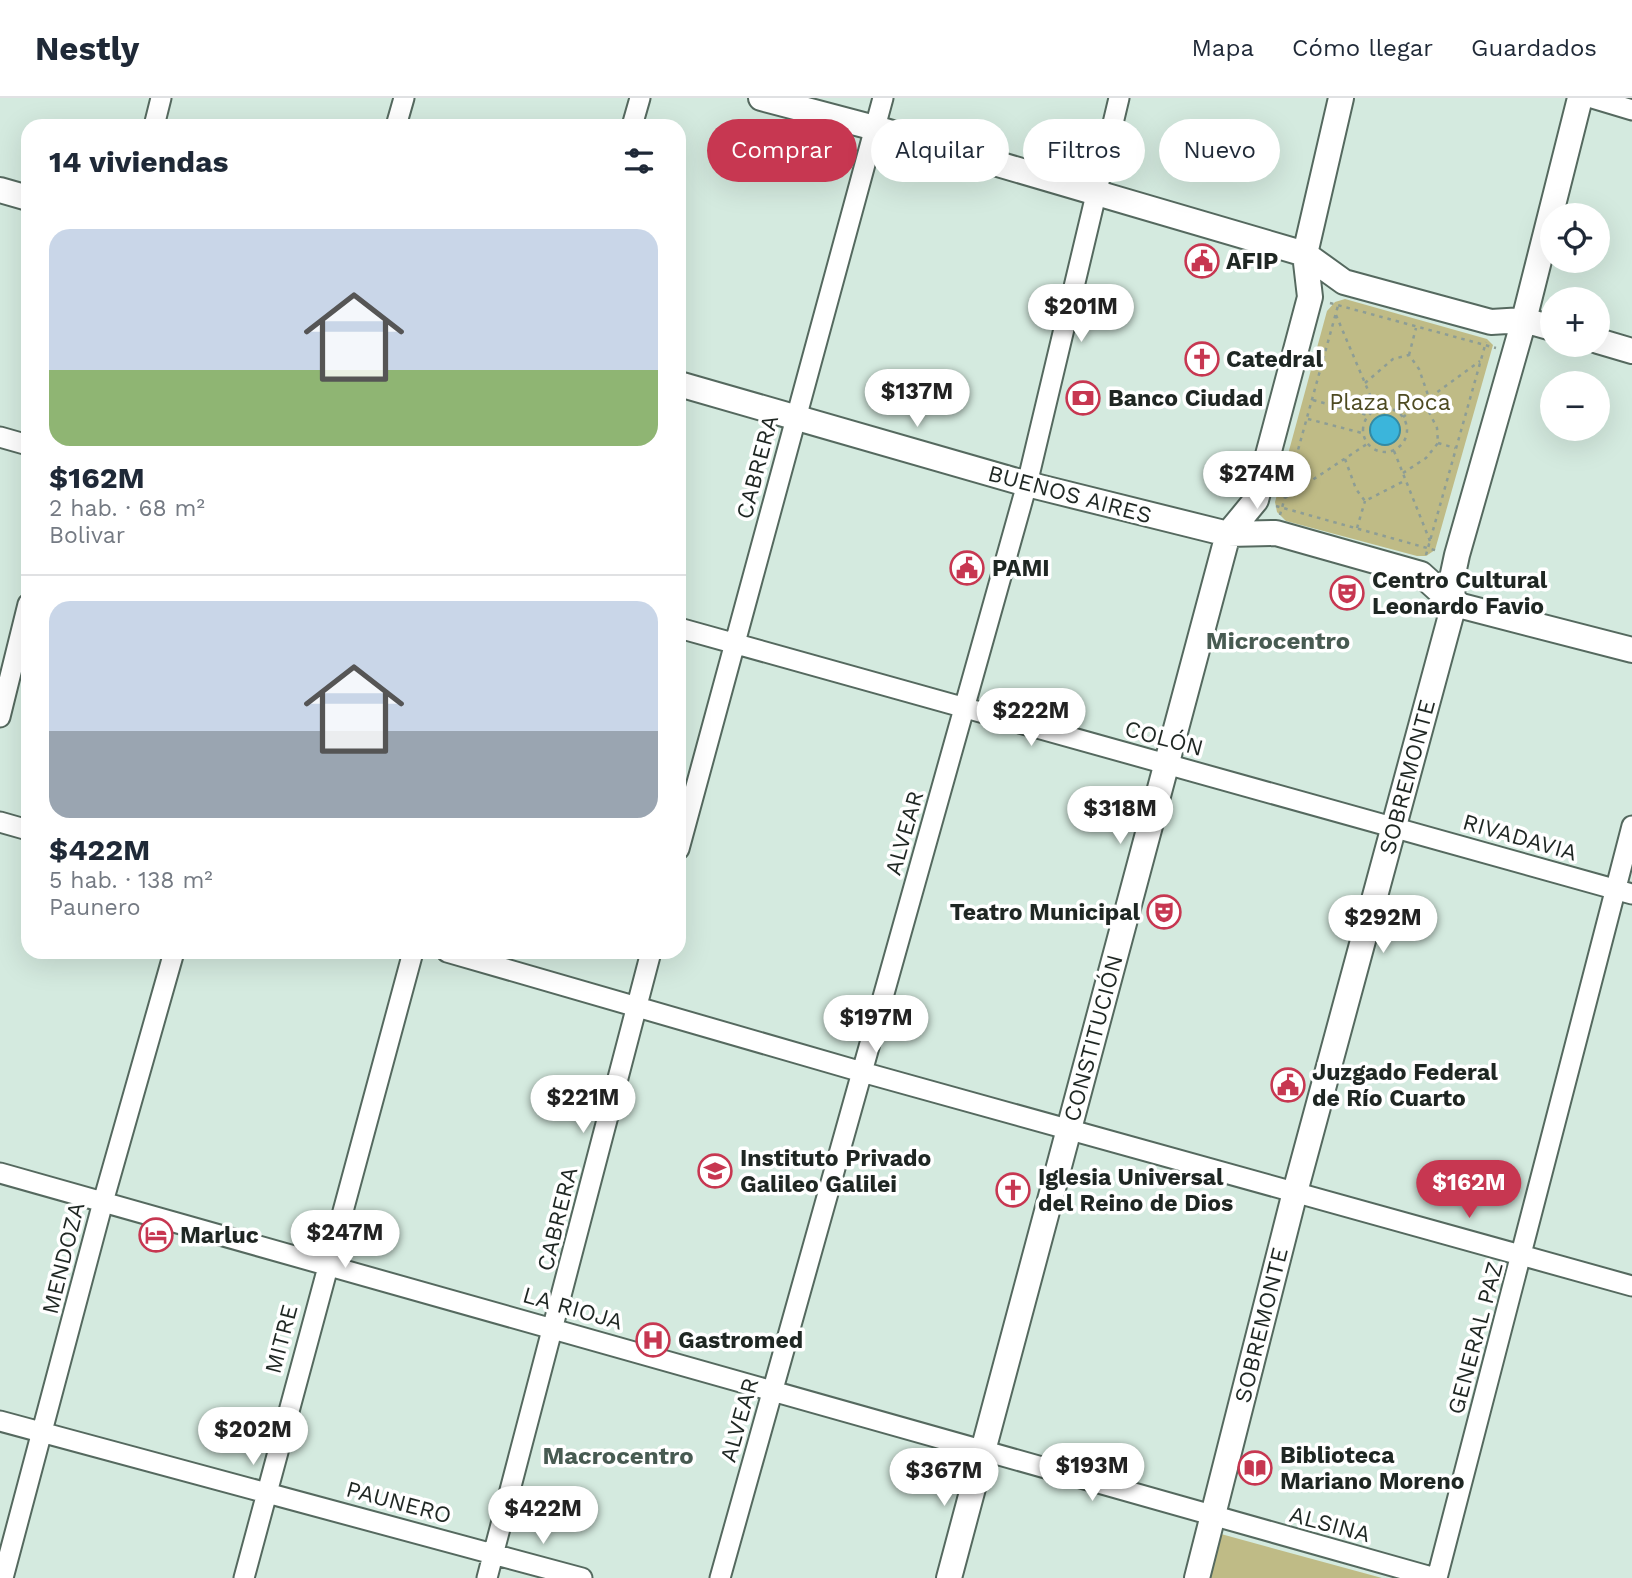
<!DOCTYPE html>
<html lang="es">
<head>
<meta charset="utf-8">
<style>
	body { margin:0; font-family:"Work Sans",sans-serif; background:#f2f2f3; color:#1f2937; height:100vh; display:flex; flex-direction:column; font-size:26px; white-space:nowrap }
	* { box-sizing:border-box; margin:0 }
	p { font-size:23px; color:#747a83 }
	.icon { flex:none; width:38px; height:38px; fill:none; stroke:currentColor; stroke-width:2; stroke-linecap:round; stroke-linejoin:round }
	.map { position:relative; flex:1; overflow:hidden }
	.details { position:absolute; left:21px; top:21px; width:665px; height:840px; display:flex; flex-direction:column; background:#fff; border-radius:21px; box-shadow:0 7px 28px #0002 }
	.details>* { flex:none }
	.banner { position:absolute; left:707px; top:21px; width:665px; height:63px; display:flex; gap:14px }
	.fabs { position:absolute; left:1540px; top:105px; display:grid; gap:14px }
	.fabs a { display:grid; place-items:center; width:70px; height:70px; border-radius:50%; background:#fff; box-shadow:0 7px 28px #0002; font-size:35px }
	.price { position:absolute; translate:-50% -60px; padding:0 16px; border-radius:24px; background:#fff; color:#222; font-size:23px; line-height:46px; filter:drop-shadow(0 2px 4px #0008) }
	.price::after { content:''; position:absolute; left:50%; top:42px; width:21px; height:16px; margin-left:-10px; background:inherit; clip-path:polygon(0 0,100% 0,50% 100%) }
	.price.current { background:#c73751; color:#fff }
	ul { padding:0; list-style:none }
	li { display:grid; align-content:center; gap:14px; height:371px; padding:0 28px }
	li+li { border-top:2px solid #e0e1e3 }
	li span { display:grid; place-items:center; height:217px; border-radius:21px; color:#555 }
	li>.icon { margin-inline-start:auto }
	span .icon { width:126px; height:126px; fill:#fffc; stroke-width:1 }
	li b { font-size:30px }
	h2 { display:flex; justify-content:space-between; align-items:center; height:84px; padding:0 28px; font-size:30px }
	.pill { padding:0 24px; border-radius:32px; background:#fff; box-shadow:0 7px 28px #0002; font-size:24px; line-height:63px }
	.pill.current { background:#c73751; color:#fff }
	header { display:flex; align-items:center; gap:42px; box-sizing:border-box; height:98px; padding:0 35px; background:#fff; border-bottom:2px solid #e0e1e3 }
	header strong { font-size:33px }
	nav { display:flex; gap:38px; margin-inline-start:auto; font-size:24px }
	.map>svg:first-child { display:block }
	.green { fill:#bfbb86 }
	.water { fill:#3bb5db; stroke:#338aa4; stroke-width:2 }
	.lines { fill:none; stroke-linecap:round; stroke-linejoin:round }
	.minor-casing { stroke:#55695f; stroke-width:23 }
	.major-casing { stroke:#55695f; stroke-width:28 }
	.path { stroke:#8d9d95; stroke-width:2.5; stroke-dasharray:3.5 5; stroke-linecap:butt }
	.minor { stroke:#fff; stroke-width:19 }
	.major { stroke:#fff; stroke-width:24 }
	.labels { text-anchor:middle; stroke-width:7; stroke-linejoin:round; paint-order:stroke }
	.poi-label { font-size:23px; font-weight:bold; fill:#1f2723; stroke:#fff; text-anchor:start }
	.park-label { font-size:23px; fill:#4d4a21; stroke:#fff }
	.street-label { font-size:23px; fill:#1f2723; stroke:#fff }
	.neighbourhood-label { font-size:24px; font-weight:bold; fill:#485b52; stroke:#fff }
</style>
</head>
<body>
<header>
<strong>Nestly</strong>
<nav><a>Mapa</a><a>Cómo llegar</a><a>Guardados</a></nav>
</header>
<div class="map">
<svg width="1632" height="1480" viewBox="0 0 1632 1480">
	<rect width="100%" height="100%" fill="#d4eadf"/>
	<path class="green" d="M1345 201 1487 241 1493 247 1435 452 1426 458H1417L1286 423 1277 414 1275 404 1327 213 1335 204Z
		M1221 1436 1382 1480H1210Z"/>
	<path class="water" d="M1370 332a15 15 0 1 1 30 0a15 15 0 1 1-30 0Z"/>
	<g class="lines">
		<defs>
			<path id="minor" d="M1592 0 1632 12
				M154 28 161 0
				M396 28 404 0
				M632 28 640 0
				M0 339 28 347
				M679 530 1632 796
				M0 619 28 506
				M0 724 28 732
				M679 751 883 0
				M447 854 862 974 1632 1188
				M0 1075 1435 1480
				M0 1323 582 1480
				M3 1480 103 1104 174 854
				M244 1480 413 854
				M487 1480 651 854
				M720 1480 1027 386 1119 0
				M1437 1480 1632 728"/>
			<path id="major" d="M761 0 875 30 1305 156 1344 184 1491 224 1524 222 1552 230
				M0 92 28 100
				M1598 243 1632 253
				M679 286 1027 386 1228 436 1276 435 1421 476 1454 506 1632 552
				M949 1480 1228 436 1256 402 1310 199 1305 156 1341 0
				M1197 1480 1295 1094 1454 506 1451 485 1457 457 1524 222 1580 0"/>
		</defs>
		<use href="#minor" class="minor-casing"/>
		<use href="#major" class="major-casing"/>
		<path class="path" d="M1330 205 1496 250
			M1336 217 1376 311
			M1409 257 1416 230
			M1365 285 1393 261 1409 257 1419 271 1429 300
			M1313 302 1367 317
			M1363 332a22 22 0 1 1 44 0a22 22 0 1 1-44 0Z
			M1403 319 1480 263
			M1308 321 1362 335
			M1438 345 1455 350
			M1394 353 1430 443
			M1345 361 1356 391 1365 403 1406 382
			M1403 375 1426 360 1438 345 1437 330 1424 304
			M1285 400 1367 346
			M1276 408 1438 453
			M1280 417 1339 204
			M1357 430 1365 403
			M1426 457 1486 244"/>
		<use href="#minor" class="minor"/>
		<use href="#major" class="major"/>
	</g>
	<defs>
		<symbol id="civic-ring" viewBox="-11 -11 22 22"><circle r="9.5" fill="#fff" stroke="#c73751" stroke-width="1.5"/><path d="M-.6-6.5H3V-4.5H.6V-3L4-1V1h2V6H-6V1h2V-1L-.6-3ZM-1.2 2.5V6h2.4V2.5Z" fill="#c73751"/></symbol>
		<symbol id="church-ring" viewBox="-11 -11 22 22"><circle r="9.5" fill="#fff" stroke="#c73751" stroke-width="1.5"/><path d="M-1.2-6h2.4v3.5h3.3v2.4h-3.3V6h-2.4V-.1h-3.3v-2.4h3.3Z" fill="#c73751"/></symbol>
		<symbol id="bank-ring" viewBox="-11 -11 22 22"><circle r="9.5" fill="#fff" stroke="#c73751" stroke-width="1.5"/><path d="M-6-4H6V4H-6ZM0-2.3a2.3 2.3 0 1 0 0 4.6a2.3 2.3 0 1 0 0-4.6Z" fill="#c73751"/></symbol>
		<symbol id="theatre-ring" viewBox="-11 -11 22 22"><circle r="9.5" fill="#fff" stroke="#c73751" stroke-width="1.5"/><path d="M-5-5.5Q0-4 5-5.5V0Q5 5 0 6Q-5 5-5 0ZM-3.3-2.5H-1v1.5H-3.3ZM1-2.5H3.3v1.5H1ZM-2.8 1Q0 5.5 2.8 1Z" fill="#c73751"/></symbol>
		<symbol id="school-ring" viewBox="-11 -11 22 22"><circle r="9.5" fill="#fff" stroke="#c73751" stroke-width="1.5"/><path d="M0-5L7-2L0 1L-7-2ZM-4 1L0 2.5L4 1V4Q0 6-4 4Z" fill="#c73751"/></symbol>
		<symbol id="hotel-ring" viewBox="-11 -11 22 22"><circle r="9.5" fill="#fff" stroke="#c73751" stroke-width="1.5"/><path d="M-6-4.5h1.5V1H6V5H4.5V3h-9V5H-6ZM-4 0a1.8 1.8 0 1 1 3.6 0ZM.5 0V-2.5h3Q6-2.5 6 0Z" fill="#c73751"/></symbol>
		<symbol id="hospital-ring" viewBox="-11 -11 22 22"><circle r="9.5" fill="#fff" stroke="#c73751" stroke-width="1.5"/><path d="M-5-5h3v3.5h4V-5h3V5h-3V1.5h-4V5h-3Z" fill="#c73751"/></symbol>
		<symbol id="library-ring" viewBox="-11 -11 22 22"><circle r="9.5" fill="#fff" stroke="#c73751" stroke-width="1.5"/><path d="M-6-4Q-3-5.5-.7-3.5V5Q-3 3-6 4ZM6-4Q3-5.5 .7-3.5V5Q3 3 6 4Z" fill="#c73751"/></symbol>
	</defs>
	<g fill-rule="evenodd">
		<use href="#civic-ring" x="1183" y="144" width="38" height="38"/>
		<use href="#church-ring" x="1183" y="242" width="38" height="38"/>
		<use href="#bank-ring" x="1064" y="281" width="38" height="38"/>
		<use href="#civic-ring" x="948" y="451" width="38" height="38"/>
		<use href="#theatre-ring" x="1328" y="476" width="38" height="38"/>
		<use href="#theatre-ring" x="1145" y="795" width="38" height="38"/>
		<use href="#civic-ring" x="1269" y="968" width="38" height="38"/>
		<use href="#school-ring" x="696" y="1054" width="38" height="38"/>
		<use href="#church-ring" x="994" y="1073" width="38" height="38"/>
		<use href="#hotel-ring" x="137" y="1118" width="38" height="38"/>
		<use href="#hospital-ring" x="634" y="1223" width="38" height="38"/>
		<use href="#library-ring" x="1236" y="1351" width="38" height="38"/>
	</g>
	<g class="labels">
		<g class="poi-label">
			<text x="1226" y="171">AFIP</text>
			<text x="1226" y="269">Catedral</text>
			<text x="1108" y="308">Banco Ciudad</text>
			<text x="992" y="478">PAMI</text>
			<text x="1372" y="490">Centro Cultural<tspan x="1372" dy="26">Leonardo Favio</tspan></text>
			<text x="1140" y="822" text-anchor="end">Teatro Municipal</text>
			<text x="1312" y="982">Juzgado Federal<tspan x="1312" dy="26">de Río Cuarto</tspan></text>
			<text x="740" y="1068">Instituto Privado<tspan x="740" dy="26">Galileo Galilei</tspan></text>
			<text x="1038" y="1087">Iglesia Universal<tspan x="1038" dy="26">del Reino de Dios</tspan></text>
			<text x="180" y="1145">Marluc</text>
			<text x="678" y="1250">Gastromed</text>
			<text x="1280" y="1365">Biblioteca<tspan x="1280" dy="26">Mariano Moreno</tspan></text>
		</g>
		<g class="park-label">
			<text x="1390" y="312">Plaza Roca</text>
		</g>
		<g class="street-label">
			<text transform="translate(757 369) rotate(-75)" y="8">CABRERA</text>
			<text transform="translate(1070 396) rotate(15)" y="8">BUENOS AIRES</text>
			<text transform="translate(1164 640) rotate(15)" y="8">COLÓN</text>
			<text transform="translate(1407 679) rotate(-75)" y="8">SOBREMONTE</text>
			<text transform="translate(904 735) rotate(-74)" y="8">ALVEAR</text>
			<text transform="translate(1520 739) rotate(16)" y="8">RIVADAVIA</text>
			<text transform="translate(1093 940) rotate(-75)" y="8">CONSTITUCIÓN</text>
			<text transform="translate(557 1121) rotate(-76)" y="8">CABRERA</text>
			<text transform="translate(63 1160) rotate(-76)" y="8">MENDOZA</text>
			<text transform="translate(573 1210) rotate(16)" y="8">LA RIOJA</text>
			<text transform="translate(1261 1227) rotate(-76)" y="8">SOBREMONTE</text>
			<text transform="translate(1475 1240) rotate(-75)" y="8">GENERAL PAZ</text>
			<text transform="translate(281 1241) rotate(-75)" y="8">MITRE</text>
			<text transform="translate(739 1322) rotate(-74)" y="8">ALVEAR</text>
			<text transform="translate(399 1404) rotate(15)" y="8">PAUNERO</text>
			<text transform="translate(1330 1426) rotate(15)" y="8">ALSINA</text>
		</g>
		<g class="neighbourhood-label">
			<text x="1278" y="551">Microcentro</text>
			<text x="618" y="1366">Macrocentro</text>
		</g>
	</g>
</svg>
<div class="fabs">
<a><svg class="icon" aria-label="locate" viewBox="0 0 24 24"><circle cx="12" cy="12" r="6"/><path d="M12 2v4M12 18v4M2 12h4M18 12h4"/></svg></a>
<a>+</a>
<a>−</a>
</div>
<b class="price" style="left:1081px;top:246px">$201M</b>
<b class="price" style="left:917px;top:331px">$137M</b>
<b class="price" style="left:1257px;top:413px">$274M</b>
<b class="price" style="left:1031px;top:650px">$222M</b>
<b class="price" style="left:1120px;top:748px">$318M</b>
<b class="price" style="left:1383px;top:857px">$292M</b>
<b class="price" style="left:876px;top:957px">$197M</b>
<b class="price" style="left:583px;top:1037px">$221M</b>
<b class="price current" style="left:1469px;top:1122px">$162M</b>
<b class="price" style="left:345px;top:1172px">$247M</b>
<b class="price" style="left:253px;top:1369px">$202M</b>
<b class="price" style="left:1092px;top:1405px">$193M</b>
<b class="price" style="left:944px;top:1410px">$367M</b>
<b class="price" style="left:543px;top:1448px">$422M</b>
<div class="banner">
<a class="pill current">Comprar</a>
<a class="pill">Alquilar</a>
<a class="pill">Filtros</a>
<a class="pill">Nuevo</a>
</div>
<section class="details">
<h2>14 viviendas<svg class="icon" aria-label="filters" viewBox="0 0 24 24"><path d="M4 7h16M4 17h16"/><circle cx="9" cy="7" r="2"/><circle cx="15" cy="17" r="2"/></svg></h2>
<ul>
<li><span style="background:linear-gradient(#c9d6e8 65%,#8fb573 0)"><svg class="icon" aria-label="home" viewBox="0 0 24 24"><path d="M3 11l9-7 9 7M6 9v11h12V9"/></svg></span><div><b>$162M</b><p>2 hab. · 68 m²</p><p>Bolivar</p></div></li>
<li><span style="background:linear-gradient(#c9d6e8 60%,#9aa5b1 0)"><svg class="icon" aria-label="home" viewBox="0 0 24 24"><path d="M3 11l9-7 9 7M6 9v11h12V9"/></svg></span><div><b>$422M</b><p>5 hab. · 138 m²</p><p>Paunero</p></div></li>
</ul>
</section>
</div>
</body>
</html>
